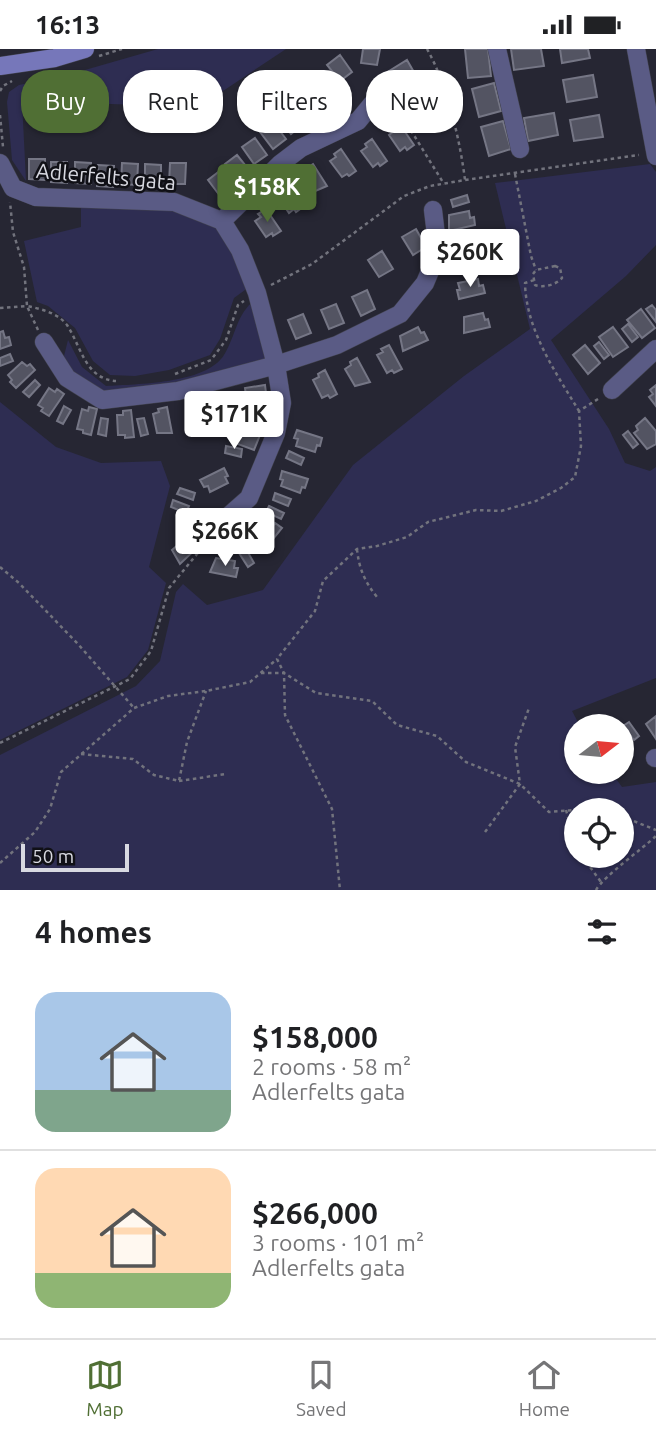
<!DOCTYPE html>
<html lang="en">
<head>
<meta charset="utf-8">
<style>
	body { margin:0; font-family:Ubuntu,sans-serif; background:#f2f2f2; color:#202124; height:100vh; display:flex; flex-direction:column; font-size:26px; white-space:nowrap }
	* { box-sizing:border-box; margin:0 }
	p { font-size:23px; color:#757577 }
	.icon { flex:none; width:38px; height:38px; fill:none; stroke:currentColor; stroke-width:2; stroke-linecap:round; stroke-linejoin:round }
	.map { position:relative; height:841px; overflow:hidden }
	.sheet { display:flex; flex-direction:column; background:#fff; flex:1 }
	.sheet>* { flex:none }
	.guide { position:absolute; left:21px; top:21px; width:614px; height:63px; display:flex; gap:14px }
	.needle { width:46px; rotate:74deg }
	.fabs { position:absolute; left:564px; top:665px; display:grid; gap:14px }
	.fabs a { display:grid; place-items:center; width:70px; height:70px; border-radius:50%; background:#fff; box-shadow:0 2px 5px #0004; font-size:35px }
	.scale { position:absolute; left:21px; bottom:18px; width:108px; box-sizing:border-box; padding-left:7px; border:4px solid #d8d9e1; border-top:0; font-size:19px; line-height:24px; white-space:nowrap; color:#d8d9e1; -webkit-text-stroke:5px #101016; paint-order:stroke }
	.price { position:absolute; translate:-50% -60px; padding:0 16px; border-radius:7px; background:#fff; color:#222; font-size:23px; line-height:46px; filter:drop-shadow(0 2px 4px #0008) }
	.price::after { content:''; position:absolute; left:50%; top:42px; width:21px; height:16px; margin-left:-10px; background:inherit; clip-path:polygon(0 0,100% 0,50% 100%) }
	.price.current { background:#506f34; color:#fff }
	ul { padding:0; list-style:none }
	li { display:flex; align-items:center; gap:21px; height:175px; padding:0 35px }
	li+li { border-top:2px solid #e0e0e0 }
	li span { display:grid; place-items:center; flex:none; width:196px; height:140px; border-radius:21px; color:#555 }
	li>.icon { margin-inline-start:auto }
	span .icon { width:84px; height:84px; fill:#fffc; stroke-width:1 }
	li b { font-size:30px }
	h2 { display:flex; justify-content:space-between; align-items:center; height:84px; padding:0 35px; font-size:30px }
	.chip { padding:0 24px; border-radius:28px; background:#fff; box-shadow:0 2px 5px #0004; font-size:24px; line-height:63px }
	.chip.current { background:#506f34; color:#fff }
	.status { display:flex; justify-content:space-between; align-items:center; height:49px; padding:0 35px; background:#fff; direction:ltr }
	.status svg { height:19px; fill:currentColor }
	.tab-bar { display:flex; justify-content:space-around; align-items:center; height:98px; border-top:2px solid #e0e0e0; background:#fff; font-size:19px; color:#757577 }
	.tab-bar a { display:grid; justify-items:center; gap:4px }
	.tab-bar .current { color:#506f34 }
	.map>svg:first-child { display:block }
	.green { fill:#2e2d52; fill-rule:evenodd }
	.building { fill:#535462; stroke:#757685; stroke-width:2 }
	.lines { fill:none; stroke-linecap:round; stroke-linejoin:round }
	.street-casing { stroke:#42434f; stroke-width:19 }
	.secondary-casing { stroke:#42434f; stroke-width:19 }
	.path { stroke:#72737d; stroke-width:2.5; stroke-dasharray:3.5 3.5; stroke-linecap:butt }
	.street { stroke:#5a5b85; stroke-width:18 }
	.secondary { stroke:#7677ba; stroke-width:18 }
	.labels { text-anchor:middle; stroke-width:5; stroke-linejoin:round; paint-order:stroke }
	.street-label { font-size:21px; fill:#d8d9e1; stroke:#101016 }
</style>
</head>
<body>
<div class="status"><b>16:13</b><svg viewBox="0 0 49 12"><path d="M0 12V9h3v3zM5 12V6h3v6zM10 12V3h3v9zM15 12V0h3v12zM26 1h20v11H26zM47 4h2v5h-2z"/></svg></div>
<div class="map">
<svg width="656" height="841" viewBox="0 0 656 841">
	<rect width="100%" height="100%" fill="#262633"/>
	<path class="green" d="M158 0H286L199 58 22 52 26 132 12 111 7 53 9 43 19 36 71 25Z
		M650 115 656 123V196L626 227 551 291 609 380 625 414 650 422 656 418V629L572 662 580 677H576V723H611L622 738 656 733V841H0V706L136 637 160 612 176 543 183 535 207 556 263 541 353 416 464 327 530 280 495 134ZM576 761H621V807H576Z
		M81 156 175 160 220 177 249 238 234 249 220 290 210 306 169 321 135 327 110 326 93 312 75 279 48 257 37 253 24 192 81 178Z
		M255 251 268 306 265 312 199 330 106 343 90 338 65 316 64 307 68 291 82 318 106 337C136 335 206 335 224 306 236 287 236 265 255 251Z
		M0 353 56 398 101 414 161 412 170 437 149 518 166 534 148 601 127 628 0 691Z"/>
	<path class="building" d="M363 0H380L377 16 361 14Z
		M465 0H488L491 27 468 29Z
		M511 0H541L544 17 514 21Z
		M560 0H588L590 9 562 14Z
		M340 6 352 23 340 32 327 16Z
		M407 11 415 25 397 36 389 22Z
		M324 24 337 41 324 50 311 34Z
		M593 26 597 48 567 53 563 31Z
		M494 34 501 62 479 68 472 40Z
		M308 41 320 58 307 67 295 51Z
		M428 46 443 69 435 73 434 71 428 74 417 58 423 54 421 51Z
		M291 58 303 75 291 85 278 68Z
		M554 64 558 86 528 92 524 69Z
		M599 66 603 88 574 92 570 71Z
		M503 72 511 100 489 107 481 78Z
		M273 73 286 90 273 100 260 83Z
		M399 74 414 96 407 101 405 98 400 102 389 86 394 82 392 79Z
		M255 89 267 106 254 115 242 98Z
		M372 90 387 112 380 117 378 114 373 118 361 102 367 98 365 95Z
		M341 100 356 122 349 127 347 125 342 128 330 112 336 108 334 105Z
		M237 106 250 122 237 132 225 115Z
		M29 110H45V131L29 130Z
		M51 113H67V134L51 133Z
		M75 113 91 114V135L75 134Z
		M122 114 138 115 137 136 121 135Z
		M170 114H186L185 135H169Z
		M145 115 161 116V137L145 136Z
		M313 115 327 137 313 143 302 127 307 123 305 120Z
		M98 116 114 117 113 138 97 137Z
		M221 121 233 138 220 147 208 131Z
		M288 136 303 158 296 163 294 160 289 164 278 148 283 144 281 141Z
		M467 146 469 153 453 158 451 151Z
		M266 160 281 182 273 187 272 184 266 188 255 172 261 168 258 165Z
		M469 162 470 169 474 168 475 176 449 182V166Z
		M416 180 426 198 413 206 402 188Z
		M473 196 475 202H478L480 210 454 216 452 207 455 206 454 200Z
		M382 202 393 220 379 228 368 211Z
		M478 230 479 237 483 236 485 244 459 250 457 241H460L458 234Z
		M367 241 375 260 361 267 352 248Z
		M336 255 344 274 329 280 321 261Z
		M652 256 656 261V273L646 260Z
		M641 260 655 279 642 289 627 271Z
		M483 264 485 271 488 270 490 278 464 284V268Z
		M303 265 311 284 296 290 288 271Z
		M628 275 638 288 632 293 622 280Z
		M418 278 421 284 424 283 428 291 403 302 400 287Z
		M613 278 628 298 613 308 599 288Z
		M3 282 5 289 9 288 11 296 0 300V283Z
		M599 293 609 306 604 310 594 297Z
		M389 296 402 320 394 324 392 321 387 324 377 306 383 303 381 300Z
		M585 296 600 314 588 325 573 306Z
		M10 305 13 312 0 317V309Z
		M357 309 370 333 355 337 345 320 351 316 350 313Z
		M22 313 27 317 30 315 35 321 16 339 10 333 12 331 8 326Z
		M325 321 337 345 330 349 328 346 322 349 313 331 319 328 318 325Z
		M35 331 40 336 29 348 23 343Z
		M265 336 267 352 247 355 245 339Z
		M656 336V357L649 348 653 345 650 341Z
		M49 339 55 343 57 340 64 345 49 367 41 362 43 359 38 356Z
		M64 357 71 361 63 375 57 372Z
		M89 358 97 360 91 386 83 384V381L77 380 82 360 88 362Z
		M167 358 172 384H157L153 365 159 363 158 360Z
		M243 360 260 363 258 370 242 367Z
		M131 361 134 388 125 389V386H118L117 366H123V362Z
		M101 369 108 370 106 387 98 385Z
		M144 369 148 385 141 387 137 370Z
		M645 369 656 382V395L647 400 634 384 638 381 636 377Z
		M240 379 260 386 254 401 235 394Z
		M297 381 322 389 320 397 317 396 315 403 296 397 298 390 294 389Z
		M628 382 638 395 633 399 623 386Z
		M226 397 242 400 241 408 225 404Z
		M289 402 304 409 301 416 286 409Z
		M224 419 228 427 225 428 228 434 210 443 208 437 204 438 200 431Z
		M282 422 308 430 305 439 302 438 300 444 281 437 283 431 280 430Z
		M180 439 195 444 193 451 177 445Z
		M275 444 291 450 288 457 273 451Z
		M173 451 189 457 186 464 171 458Z
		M269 457 284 464 281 470 266 463Z
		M268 473 273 477 275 474 282 479 265 500 255 488Z
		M187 488 191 492 194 490 200 496 180 515 172 501Z
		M246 500 254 514 248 518 239 504Z
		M216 509 235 512 234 519H238L236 528 210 523Z
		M656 667V690L646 675Z
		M629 673 639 687 634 691 623 677Z
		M621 683 631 697 621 703Z"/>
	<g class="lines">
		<defs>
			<path id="street" d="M497 0 520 100
				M636 0 656 107
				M0 114 13 139 36 148 174 153 222 172 240 201 257 244 276 316 282 354 276 384 249 449 224 471
				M222 172 280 115 301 99 358 72 372 55
				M44 293 67 329 102 351 178 342 276 316 337 296 400 265 425 234 438 203 433 161
				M612 341 656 300
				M655 709H656"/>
			<path id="secondary" d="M0 17 55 9 85 0"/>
		</defs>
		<use href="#street" class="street-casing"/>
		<use href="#secondary" class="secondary-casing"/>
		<path class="path" d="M427 0C447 35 460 91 465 131
			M99 7 122 0
			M0 42 3 37 12 32
			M387 59 399 62 444 135
			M0 66 3 98
			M515 125 531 207 536 221
			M555 217 560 219 562 229C556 236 543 239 535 236L533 225 536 221Z
			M534 231 525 234C526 281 556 324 579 362
			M271 236 312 215 404 147 430 137 465 131 639 106
			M0 259 27 257 24 218 13 183 10 153
			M38 281 27 257C41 260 58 264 67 276 81 297 85 330 116 332
			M175 325 211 311 226 291 238 256 244 252
			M598 350 579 362 581 397 575 428 561 439 536 452 501 462 476 461 428 473 407 488 377 497 357 500 323 532 315 562 277 610 284 624 316 644 372 652 397 676 437 687 466 713 520 735 549 763 602 759 608 761
			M357 500C359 520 365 533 377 548
			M0 518 19 534 78 595 134 659
			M261 624H284L285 666 332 760 340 841
			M0 694 130 630 151 602 169 539 216 482
			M81 705 133 710 154 726 179 732 187 693 206 642
			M179 732 226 725
			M566 761 576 797
			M621 767 656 781
			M485 783 520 735 515 698 529 659
			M582 807 601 833
			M0 814 35 783 50 760 61 723 134 659 168 647 206 642 250 633 277 610
			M596 841C604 827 641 801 656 787"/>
		<use href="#street" class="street"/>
		<use href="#secondary" class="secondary"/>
	</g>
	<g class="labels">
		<g class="street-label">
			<text transform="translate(106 128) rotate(5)" y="7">Adlerfelts gata</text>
		</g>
	</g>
</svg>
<div class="fabs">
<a><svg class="needle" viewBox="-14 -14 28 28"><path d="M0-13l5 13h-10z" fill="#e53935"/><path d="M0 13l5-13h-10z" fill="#757577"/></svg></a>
<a><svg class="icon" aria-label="locate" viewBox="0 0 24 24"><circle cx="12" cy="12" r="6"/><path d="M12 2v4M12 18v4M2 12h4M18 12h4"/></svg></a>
</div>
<div class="scale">50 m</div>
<b class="price current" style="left:267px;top:175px">$158K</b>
<b class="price" style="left:470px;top:240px">$260K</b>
<b class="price" style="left:234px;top:402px">$171K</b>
<b class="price" style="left:225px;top:519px">$266K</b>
<div class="guide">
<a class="chip current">Buy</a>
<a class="chip">Rent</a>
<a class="chip">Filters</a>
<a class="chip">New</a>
</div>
</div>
<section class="sheet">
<h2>4 homes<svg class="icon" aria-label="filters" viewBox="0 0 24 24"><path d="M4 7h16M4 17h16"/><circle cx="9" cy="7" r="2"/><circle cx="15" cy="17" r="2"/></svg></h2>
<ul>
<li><span style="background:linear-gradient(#a9c7e8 70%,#7fa58c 0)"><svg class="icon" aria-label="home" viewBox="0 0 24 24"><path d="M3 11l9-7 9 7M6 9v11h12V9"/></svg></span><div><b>$158,000</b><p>2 rooms · 58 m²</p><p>Adlerfelts gata</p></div></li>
<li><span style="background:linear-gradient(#ffd9b3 75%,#8fb573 0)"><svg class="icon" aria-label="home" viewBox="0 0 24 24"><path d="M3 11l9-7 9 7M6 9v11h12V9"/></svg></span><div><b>$266,000</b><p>3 rooms · 101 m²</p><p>Adlerfelts gata</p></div></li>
</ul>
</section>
<nav class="tab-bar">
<a class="current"><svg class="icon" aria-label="map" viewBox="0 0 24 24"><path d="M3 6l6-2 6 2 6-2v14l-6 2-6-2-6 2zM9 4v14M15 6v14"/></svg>Map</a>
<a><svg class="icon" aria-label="saved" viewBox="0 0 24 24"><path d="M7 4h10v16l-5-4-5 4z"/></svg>Saved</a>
<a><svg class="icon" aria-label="home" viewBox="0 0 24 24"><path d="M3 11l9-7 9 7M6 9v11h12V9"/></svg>Home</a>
</nav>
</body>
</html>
